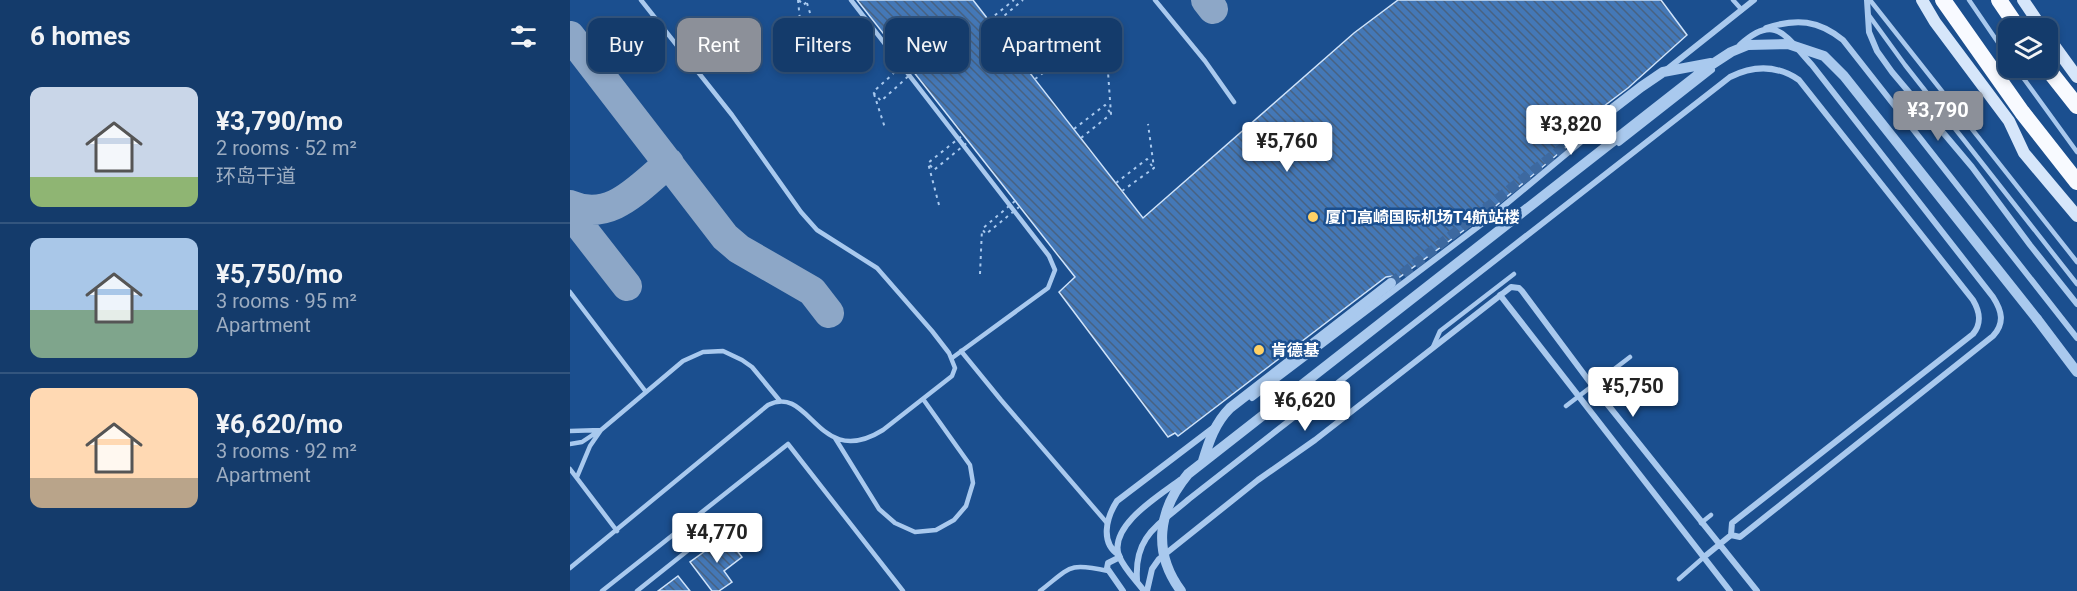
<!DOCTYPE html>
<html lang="en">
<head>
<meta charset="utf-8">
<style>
	body { margin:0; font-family:Roboto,"Noto Sans SC",sans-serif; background:#214673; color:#f1f3f6; height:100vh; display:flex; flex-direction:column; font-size:22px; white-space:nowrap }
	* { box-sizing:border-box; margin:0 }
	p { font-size:20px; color:#9dadc1 }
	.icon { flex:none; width:33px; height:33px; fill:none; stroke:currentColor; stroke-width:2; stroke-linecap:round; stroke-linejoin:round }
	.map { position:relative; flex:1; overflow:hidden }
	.side { display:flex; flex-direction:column; background:#143b6b; width:570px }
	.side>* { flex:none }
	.hud { position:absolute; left:18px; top:18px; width:570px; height:54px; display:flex; gap:12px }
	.fabs { position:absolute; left:1428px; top:18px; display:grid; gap:12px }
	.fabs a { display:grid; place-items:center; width:60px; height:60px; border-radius:12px; background:#143b6b; box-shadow:0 3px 9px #0003,0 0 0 2px #33557e; font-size:30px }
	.price { position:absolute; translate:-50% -51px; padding:0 14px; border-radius:6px; background:#fff; color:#222; font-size:20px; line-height:39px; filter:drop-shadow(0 2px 3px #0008) }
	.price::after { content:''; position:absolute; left:50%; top:36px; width:18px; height:14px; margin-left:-9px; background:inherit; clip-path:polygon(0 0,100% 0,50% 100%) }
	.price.selected { background:#8c9099; color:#fff }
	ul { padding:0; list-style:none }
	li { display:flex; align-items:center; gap:18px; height:150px; padding:0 30px }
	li+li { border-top:2px solid #33557e }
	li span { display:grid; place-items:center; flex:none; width:168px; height:120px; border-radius:12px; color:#555 }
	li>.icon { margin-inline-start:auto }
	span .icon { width:72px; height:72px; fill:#fffc; stroke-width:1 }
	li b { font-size:26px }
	h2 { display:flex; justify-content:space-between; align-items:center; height:72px; padding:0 30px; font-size:26px }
	.chip { padding:0 21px; border-radius:12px; background:#143b6b; box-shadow:0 3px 9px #0003,0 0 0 2px #33557e; font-size:21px; line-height:54px }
	.chip.selected { background:#8c9099; color:#fff }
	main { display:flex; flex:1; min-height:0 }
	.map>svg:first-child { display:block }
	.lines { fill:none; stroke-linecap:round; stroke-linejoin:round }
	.taxiway { stroke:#8da7c7; stroke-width:30 }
	.building { fill:url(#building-back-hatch); stroke:#cfe3fa; stroke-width:1.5 }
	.tertiary-tunnel { stroke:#3d69a0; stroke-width:10; stroke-dasharray:10 5; stroke-linecap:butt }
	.path { stroke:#a9c9ee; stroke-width:2; stroke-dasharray:3 4.5; stroke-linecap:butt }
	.service { stroke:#a9c9ee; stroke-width:4.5 }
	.minor { stroke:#a9c9ee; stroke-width:6 }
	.tertiary { stroke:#a9c9ee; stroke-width:10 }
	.secondary { stroke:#d6e6fa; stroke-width:12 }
	.trunk { stroke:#f8faff; stroke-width:16 }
	.path-bridge { stroke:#a9c9ee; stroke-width:2; stroke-dasharray:3 4.5; stroke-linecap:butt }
	.tertiary-bridge { stroke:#a9c9ee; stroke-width:10 }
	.poi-dot { fill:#ffd166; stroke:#1b4f8f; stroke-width:2 }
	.labels { text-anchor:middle; stroke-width:5; stroke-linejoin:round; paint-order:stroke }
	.poi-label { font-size:16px; font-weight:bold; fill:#fff; stroke:#1b4f8f; text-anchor:start }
</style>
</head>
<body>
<main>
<section class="side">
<h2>6 homes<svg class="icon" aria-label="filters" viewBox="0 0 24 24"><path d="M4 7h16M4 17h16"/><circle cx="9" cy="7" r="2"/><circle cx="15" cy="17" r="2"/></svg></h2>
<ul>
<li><span style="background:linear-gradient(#c9d6e8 75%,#8fb573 0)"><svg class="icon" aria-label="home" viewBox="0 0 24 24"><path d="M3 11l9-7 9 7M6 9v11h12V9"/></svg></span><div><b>¥3,790/mo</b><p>2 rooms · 52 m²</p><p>环岛干道</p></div></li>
<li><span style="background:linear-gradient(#a9c7e8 60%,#7fa58c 0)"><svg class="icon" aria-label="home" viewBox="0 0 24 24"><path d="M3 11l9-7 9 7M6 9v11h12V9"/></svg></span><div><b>¥5,750/mo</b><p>3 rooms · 95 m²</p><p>Apartment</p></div></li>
<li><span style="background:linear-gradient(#ffd9b3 75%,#b9a48a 0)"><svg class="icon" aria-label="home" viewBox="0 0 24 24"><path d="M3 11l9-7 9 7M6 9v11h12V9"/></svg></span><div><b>¥6,620/mo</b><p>3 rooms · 92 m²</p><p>Apartment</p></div></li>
</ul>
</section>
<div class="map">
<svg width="1507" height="591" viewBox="0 0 1507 591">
	<defs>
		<pattern id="building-back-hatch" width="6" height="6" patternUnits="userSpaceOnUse" patternTransform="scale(1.5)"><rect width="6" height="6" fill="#4478b7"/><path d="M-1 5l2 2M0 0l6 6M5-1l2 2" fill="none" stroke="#486282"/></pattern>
	</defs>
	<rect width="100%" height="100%" fill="#1b4f8f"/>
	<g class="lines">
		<path class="taxiway" d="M636 0 643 9
			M0 36 155 237 169 249 242 291 259 313
			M0 205C41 223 69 187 99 163
			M0 213 57 286"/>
	</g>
	<path class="building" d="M287 0H403L573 218 784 33 828 0H1091L1117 35 1058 88 1009 125 1007 129 1009 136 1007 138 915 215 827 279 823 276 816 277 608 436 605 433 598 437 489 292 505 277Z
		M156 536 172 557 154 571 162 582 149 591H142L120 562Z
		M108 576 120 591H88Z"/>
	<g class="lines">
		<path class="tertiary-tunnel" d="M821 283 1014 131"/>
		<path class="path" d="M228 0 231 31
			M229 0 233 5 240 0
			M237 3 250 46
			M419 20 444 0
			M423 25 453 0
			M461 74 491 50 496 56
			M465 79 496 56V20
			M304 94 315 128
			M504 129 535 105 541 114
			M511 138 541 114 538 72
			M546 183 577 159 582 166
			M552 191 584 168 578 124
			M410 274 412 229"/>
		<path class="service" d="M281 0 479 256 485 270 478 288 382 358
			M585 0 635 61 664 102
			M1163 0 1172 10
			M1300 0 1507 262
			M1399 0 1438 57
			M1298 14 1335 65 1507 284
			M1446 68 1507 152
			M0 292 76 392
			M863 347 870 331 944 274
			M391 351 431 400 537 523
			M996 406 1060 357
			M0 431 31 430 113 361 133 352 153 351 172 360 182 367 210 401
			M265 438 309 509 325 523 345 532 366 530 384 520 396 506 403 483 400 465 353 399
			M0 444 12 442 27 432
			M0 469 47 531
			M7 477 20 446 31 430
			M1131 523 1141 515
			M0 568 198 405C241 383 247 471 313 430L382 376 385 368 379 353 362 331 307 268 247 230 231 212 162 115 71 0
			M1109 579 1134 557
			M32 591 218 444 333 591
			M67 591 151 524
			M470 591C501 567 498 562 538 571"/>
		<path class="minor" d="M1297 0 1299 32 1307 51 1322 72 1402 167 1460 245 1507 304
			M1196 28C1227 18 1248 20 1273 40L1507 338
			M1096 70 1184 0
			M1049 143 1142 70
			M930 295 1160 591
			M682 398 918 219 1042 116
			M549 555C530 543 536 518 547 501L643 428
			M550 557 538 563 537 568 553 591
			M1134 557 1161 535 1170 537 1423 336C1435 323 1432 311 1423 297L1242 65C1216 37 1206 12 1170 45
			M567 580C564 535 589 525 619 499L1160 77C1184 65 1207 65 1229 80L1403 300C1410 312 1412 323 1403 334L1162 523 1161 535
			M574 591C566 580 555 570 549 556 538 526 590 495 610 480
			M577 591 582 569 589 559 688 480 745 440 941 287 949 288 952 291 1022 385 1187 591"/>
		<path class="tertiary" d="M1467 319 1507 372"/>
		<path class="secondary" d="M1352 0 1365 22 1439 121 1454 153 1507 216
			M1453 0 1472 28
			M1478 37 1507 77"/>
		<path class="trunk" d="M1373 0 1452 112 1507 182
			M1429 0 1448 28
			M1477 68 1507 106"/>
		<path class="path-bridge" d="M336 62 303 92 311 101 343 72
			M360 165 364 170 398 142
			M445 201 412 229 416 234 449 207
			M369 205 358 163 393 135"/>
		<path class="tertiary-bridge" d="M1014 131 1071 87 1093 72 1141 63
			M633 461C639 441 645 423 660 408L821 283
			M611 591C582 552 588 510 618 474L1138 67 1161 52 1178 45 1218 44 1254 56 1274 76 1467 319"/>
	</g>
	<g class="poi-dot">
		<circle cx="743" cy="217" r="6"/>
		<circle cx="689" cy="350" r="6"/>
	</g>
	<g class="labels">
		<g class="poi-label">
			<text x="755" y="223">厦门高崎国际机场T4航站楼</text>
			<text x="701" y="356">肯德基</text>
		</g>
	</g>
</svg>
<div class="fabs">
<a><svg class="icon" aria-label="layers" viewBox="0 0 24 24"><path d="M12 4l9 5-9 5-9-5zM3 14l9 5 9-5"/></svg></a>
</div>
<b class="price selected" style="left:1368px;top:142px">¥3,790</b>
<b class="price" style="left:1001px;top:156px">¥3,820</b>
<b class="price" style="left:717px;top:173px">¥5,760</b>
<b class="price" style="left:1063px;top:418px">¥5,750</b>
<b class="price" style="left:735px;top:432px">¥6,620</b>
<b class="price" style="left:147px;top:564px">¥4,770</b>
<div class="hud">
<a class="chip">Buy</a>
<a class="chip selected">Rent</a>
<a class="chip">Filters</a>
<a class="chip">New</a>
<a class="chip">Apartment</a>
</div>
</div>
</main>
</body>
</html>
